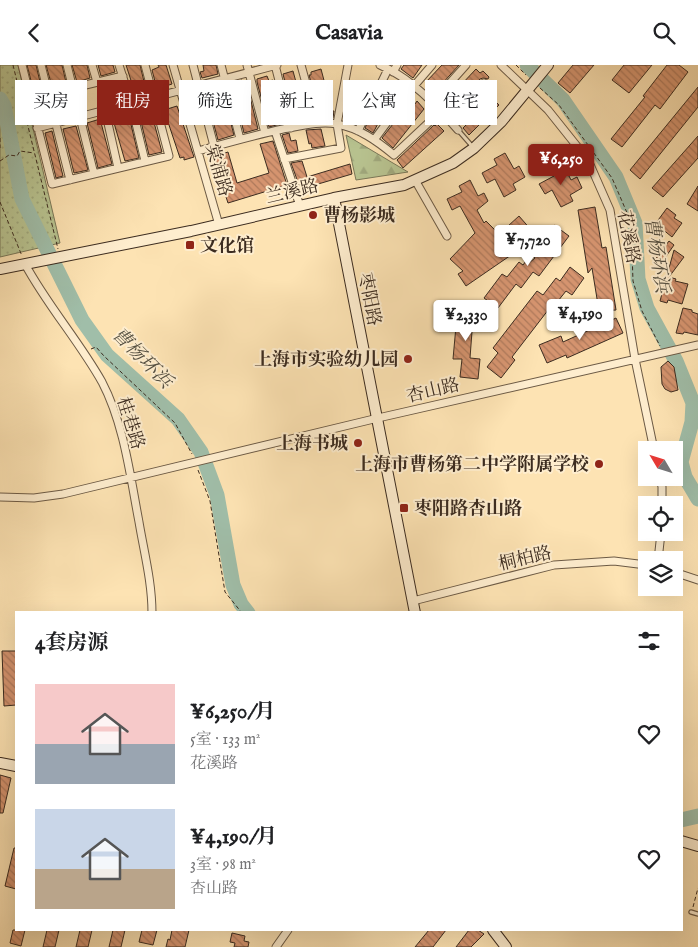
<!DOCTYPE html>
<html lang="zh">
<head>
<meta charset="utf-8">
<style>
	body { margin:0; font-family:"IM FELL English","Noto Serif SC",serif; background:#f2f2f2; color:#202124; height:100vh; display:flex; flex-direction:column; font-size:19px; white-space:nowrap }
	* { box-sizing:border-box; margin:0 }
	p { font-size:16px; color:#757577 }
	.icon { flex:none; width:28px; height:28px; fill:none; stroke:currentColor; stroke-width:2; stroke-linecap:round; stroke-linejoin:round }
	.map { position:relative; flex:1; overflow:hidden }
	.side { position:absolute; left:15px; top:546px; width:668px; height:320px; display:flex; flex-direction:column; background:#fff; border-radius:0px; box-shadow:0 5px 20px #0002 }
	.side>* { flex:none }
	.top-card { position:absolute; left:15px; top:15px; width:669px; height:45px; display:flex; gap:10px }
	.needle { width:32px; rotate:308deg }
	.tools { position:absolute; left:638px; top:376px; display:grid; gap:10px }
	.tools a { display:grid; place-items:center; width:45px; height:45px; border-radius:0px; background:#fff; box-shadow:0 5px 20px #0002; font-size:25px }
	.price { position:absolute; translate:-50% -42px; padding:0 11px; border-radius:5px; background:#fff; color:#222; font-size:16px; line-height:32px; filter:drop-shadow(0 1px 2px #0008) }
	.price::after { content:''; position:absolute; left:50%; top:30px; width:15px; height:11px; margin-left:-8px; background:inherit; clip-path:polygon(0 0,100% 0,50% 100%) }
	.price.current { background:#8f2418; color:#fff }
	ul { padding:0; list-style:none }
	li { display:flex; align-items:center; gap:15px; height:125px; padding:0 20px }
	li span { display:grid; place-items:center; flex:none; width:140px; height:100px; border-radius:0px; color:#555 }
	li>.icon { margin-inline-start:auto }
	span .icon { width:60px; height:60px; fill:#fffc; stroke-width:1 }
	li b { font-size:21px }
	h2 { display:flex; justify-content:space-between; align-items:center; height:60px; padding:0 20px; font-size:21px }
	.chip { padding:0 18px; border-radius:0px; background:#fff; box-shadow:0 5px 20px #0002; font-size:18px; line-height:45px }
	.chip.current { background:#8f2418; color:#fff }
	header { display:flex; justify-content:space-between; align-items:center; height:65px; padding:0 20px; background:#fff; font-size:22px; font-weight:700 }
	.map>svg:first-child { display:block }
	.forest { fill:url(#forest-firs); stroke:#7a7859 }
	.park { fill:url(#park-dots); stroke:#7a7859 }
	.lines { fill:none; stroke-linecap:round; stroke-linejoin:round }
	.river { stroke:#a0bea9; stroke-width:15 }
	.building { fill:url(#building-back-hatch); stroke:#3c2c20 }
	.lane-casing { stroke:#6c5a45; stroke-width:5.5 }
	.street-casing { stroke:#6c5a45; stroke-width:9 }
	.secondary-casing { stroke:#3c2c20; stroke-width:12 }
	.path { stroke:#3c2c20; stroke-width:1; stroke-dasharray:4 2.5; stroke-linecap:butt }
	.lane { stroke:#feedce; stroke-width:3 }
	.street { stroke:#feedce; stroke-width:7 }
	.secondary { stroke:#feedce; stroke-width:10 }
	.poi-dot { fill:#8f2418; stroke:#feedce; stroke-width:2 }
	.labels { text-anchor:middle; stroke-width:4; stroke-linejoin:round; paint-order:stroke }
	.street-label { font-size:18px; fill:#3c2c20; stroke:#feedce }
	.poi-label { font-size:18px; font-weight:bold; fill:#3c2c20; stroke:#feedce; text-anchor:start }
	.water-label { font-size:19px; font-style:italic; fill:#555042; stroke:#feedce }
</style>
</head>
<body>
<header><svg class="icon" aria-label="back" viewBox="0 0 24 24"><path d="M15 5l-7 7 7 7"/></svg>Casavia<svg class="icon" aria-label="search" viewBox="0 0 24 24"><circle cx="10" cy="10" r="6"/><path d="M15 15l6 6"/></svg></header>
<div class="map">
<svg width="698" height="882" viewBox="0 0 698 882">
	<defs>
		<pattern id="forest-firs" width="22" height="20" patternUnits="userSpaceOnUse" patternTransform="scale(1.25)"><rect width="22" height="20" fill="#b9c592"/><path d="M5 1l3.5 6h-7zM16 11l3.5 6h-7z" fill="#a0a97e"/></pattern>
		<pattern id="park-dots" width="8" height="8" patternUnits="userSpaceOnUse" patternTransform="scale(1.25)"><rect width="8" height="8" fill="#b9c592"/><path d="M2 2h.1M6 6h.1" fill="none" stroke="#a0a97e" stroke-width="1.8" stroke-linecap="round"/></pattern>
		<pattern id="building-back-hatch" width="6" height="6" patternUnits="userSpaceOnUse" patternTransform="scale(1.25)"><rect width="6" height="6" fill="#d5946f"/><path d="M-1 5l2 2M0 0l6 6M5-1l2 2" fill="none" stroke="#ae795b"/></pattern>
	</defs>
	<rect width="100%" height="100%" fill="#fde3b3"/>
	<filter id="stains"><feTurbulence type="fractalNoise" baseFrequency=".004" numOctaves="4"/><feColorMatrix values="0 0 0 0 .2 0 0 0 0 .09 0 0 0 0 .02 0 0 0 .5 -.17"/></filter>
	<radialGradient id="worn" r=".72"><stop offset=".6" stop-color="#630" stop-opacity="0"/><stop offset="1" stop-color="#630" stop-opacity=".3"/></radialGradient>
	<path class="forest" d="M346 70 408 107 356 115Z"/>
	<path class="park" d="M0 0H18L60 178 0 192Z"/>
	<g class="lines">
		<path class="river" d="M527 0 563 35 616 112 635 158 638 214 647 243 676 296 693 338 692 357 681 397 685 412 698 434
			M0 34 4 41 22 134 82 255 107 290 178 354 201 387 217 430 233 520 241 539 248 548
			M681 755 698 751"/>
	</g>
	<path class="building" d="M27 0H36L46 42 38 43Z
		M46 0H62L71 39 58 43Z
		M72 0H87L90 13 77 17Z
		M98 0H113L115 7 101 11Z
		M126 0H140L147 29 136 31Z
		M158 0H166L172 19 157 24 152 5 159 2Z
		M203 0H216L218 9 202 13 200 7 204 6Z
		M404 0H422L413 13 401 4Z
		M442 0H459L432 30 427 25 429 22 425 18Z
		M573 0H594L570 28 558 18Z
		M624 0H652L629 28 612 15Z
		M667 0H679L688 7 660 44 655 40 622 82 611 74 645 32 643 31Z
		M321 4 332 46H334L333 53H321L309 10H311V7Z
		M476 4 480 8 483 6 489 12 488 14 483 13 480 14 449 47 446 44 449 41 445 37Z
		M293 6 306 54 295 56 283 9Z
		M267 11 269 16 273 15 284 58 269 62 257 17V14Z
		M242 15 244 21 247 20 258 64 244 68 232 19H235L234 17Z
		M354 20 362 21 354 58 346 56 347 52 344 53 349 21 353 22Z
		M218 21 219 26 222 25 234 70 218 75 206 30 209 29V23Z
		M390 22 396 25 373 68 365 63 380 32 382 34Z
		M698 22V42L640 114 630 105Z
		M482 28 490 36 493 34 499 40 469 70 463 63 467 59 459 52Z
		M411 36 415 39 417 36 424 44 393 83 382 73Z
		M149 39 162 87 149 90 138 44Z
		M177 41 194 92 184 95V92L180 93 164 45Z
		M126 47H128L139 93 125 96 112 51Z
		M100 54 112 99 98 103 87 58Z
		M437 59 444 66 403 103 397 95 434 60 435 61Z
		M76 61 88 105 74 108 63 64Z
		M321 64 325 81 312 83 311 78 309 79 306 65Z
		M52 66 63 111 56 113 45 68Z
		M289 68 291 76 296 75 298 86 288 88 282 70Z
		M698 71V93L663 132 652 123Z
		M273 76 287 120 228 138 213 92 228 87 237 118 269 108 260 79Z
		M505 88 514 104 519 101 525 112 513 119 516 125 504 132 495 114 487 118 482 108 497 100 494 94Z
		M302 96 307 112 350 99 352 109 308 122 306 118 299 120 291 98Z
		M563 99 571 115 577 112 582 123 570 130 573 136 561 142 552 125 545 129 539 119 554 111 551 105Z
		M470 115 478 131 484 128 488 136 477 145 484 158 486 156 495 165 514 188 466 221 458 209 463 206 450 194 475 168 460 141 452 145 447 134 462 127 459 121Z
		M698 121V146L687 139Z
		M595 142 602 183 606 182 616 245 599 246 592 203 588 208 578 145Z
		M667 143 676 150 674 153 682 158 672 172 661 163 658 167 653 162Z
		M519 151 532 166 520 175 508 161Z
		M554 160 569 171 539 211 533 207 521 223 516 219 498 243 484 233 502 209 507 212 519 197 523 200 526 196 529 198 535 193 532 189Z
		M669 176 674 180 660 200 654 196Z
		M674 185 684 192 669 212 676 214 675 216 688 219 682 239 668 235 667 238 660 236Z
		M570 202 584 213 572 230 566 226 554 241 552 240 512 292 515 295 501 313 487 302 498 288 493 283 537 226 543 230 556 213 560 216Z
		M458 239 474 240 470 293 480 294 478 314 460 312 462 294H453Z
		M683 243 692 245V247L698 249V270L684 267 683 269 676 268Z
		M616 253 623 268 567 293 566 290 547 298 539 280 561 271 563 277Z
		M668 296 674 302 678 325 671 327 665 324 662 319 661 302Z
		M2 586H16V640L4 641Z
		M0 710 11 713 3 748H0Z
		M14 783H16V824L5 821Z
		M13 865H25L21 881 10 878Z
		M47 865H59L55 882H43Z
		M80 865H92L88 882H76Z
		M113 865H125L121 882H109Z
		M142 865H157L153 880 139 877Z
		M172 865H189L185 882H166L168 874 170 875Z
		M429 865H446L433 882H415Z
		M469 865H478L484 869 471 882H456Z
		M232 868 245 871 244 876 249 877 248 882H234L235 878 230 877Z"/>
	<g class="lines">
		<defs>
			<path id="lane" d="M458 65 472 81
				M691 847 698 849"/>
			<path id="street" d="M22 0 52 119 169 91 145 0
				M41 0 70 115
				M67 0 94 109
				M92 0 97 17
				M119 0 131 38 145 96
				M173 0 219 160
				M193 0 214 81
				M221 0 240 74
				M247 0 265 68
				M275 0 291 63
				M301 0 317 58
				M380 0C411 13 436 40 458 65
				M501 0 548 45 588 95 610 145 635 294 654 385
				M393 7 397 0
				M73 23 123 11
				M432 38 466 0
				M105 45 118 103
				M449 55 484 18
				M37 63 277 0
				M275 66 300 141
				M358 66 388 4
				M374 75 414 21 432 0
				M198 86C226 78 254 70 283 64 301 61 319 56 337 59 359 63 377 76 394 90L441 46
				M284 94 341 83 337 59 348 0
				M415 115 447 171
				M25 199C47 240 79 276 102 317 124 359 130 410 139 457 144 487 152 517 152 548
				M660 412 662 422V440
				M0 432 34 433 63 429 378 353 698 280
				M658 495 661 468
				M674 507 698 515
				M413 536 554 500 614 496 646 500
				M276 882 288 865"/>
			<path id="secondary" d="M334 133 415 548
				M0 204 191 166 334 133 404 120 453 98 474 83 501 57 548 0
				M0 698 16 701
				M681 776 698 781
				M493 865 506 882"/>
		</defs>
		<use href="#lane" class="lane-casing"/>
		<use href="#street" class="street-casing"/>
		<use href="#secondary" class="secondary-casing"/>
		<path class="path" d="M13 0 58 184
			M516 0 526 10
			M540 23 559 40 612 113 631 157 633 216 642 246 660 281
			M0 73V83
			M0 96 9 90 17 91 20 86 34 88
			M0 137 22 191
			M91 284 96 282 104 291 175 358 192 389
			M198 405 210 436 225 527 242 548
			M693 842 698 823"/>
		<use href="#lane" class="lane"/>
		<use href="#street" class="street"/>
		<use href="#secondary" class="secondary"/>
	</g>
	<g class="poi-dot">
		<circle cx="313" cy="150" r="5"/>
		<rect x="185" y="175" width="10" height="10" rx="2.5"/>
		<circle cx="408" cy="294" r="5"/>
		<circle cx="358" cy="378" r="5"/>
		<circle cx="599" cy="399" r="5"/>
		<rect x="399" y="438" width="10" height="10" rx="2.5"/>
	</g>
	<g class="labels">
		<g class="street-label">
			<text transform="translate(219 105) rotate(74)" y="6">棠浦路</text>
			<text transform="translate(292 126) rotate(-13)" y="6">兰溪路</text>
			<text transform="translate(629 172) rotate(79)" y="6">花溪路</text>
			<text transform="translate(370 234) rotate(79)" y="6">枣阳路</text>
			<text transform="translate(433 325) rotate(-13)" y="6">杏山路</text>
			<text transform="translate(131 358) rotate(73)" y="6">桂巷路</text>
			<text transform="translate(525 493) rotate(-13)" y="6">桐柏路</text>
		</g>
		<g class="poi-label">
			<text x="323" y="156">曹杨影城</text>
			<text x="200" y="186">文化馆</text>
			<text x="398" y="300" text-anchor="end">上海市实验幼儿园</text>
			<text x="348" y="384" text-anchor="end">上海书城</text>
			<text x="589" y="405" text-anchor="end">上海市曹杨第二中学附属学校</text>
			<text x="414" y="449">枣阳路杏山路</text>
		</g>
		<g class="water-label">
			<text transform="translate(658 190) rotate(81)" y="7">曹杨环浜</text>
			<text transform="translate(143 292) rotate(45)" y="7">曹杨环浜</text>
		</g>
	</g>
	<rect width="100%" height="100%" filter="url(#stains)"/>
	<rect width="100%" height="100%" fill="url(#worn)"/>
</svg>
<div class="tools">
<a><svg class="needle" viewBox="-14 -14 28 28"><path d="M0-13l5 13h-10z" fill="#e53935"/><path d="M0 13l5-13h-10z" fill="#757577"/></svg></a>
<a><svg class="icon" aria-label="locate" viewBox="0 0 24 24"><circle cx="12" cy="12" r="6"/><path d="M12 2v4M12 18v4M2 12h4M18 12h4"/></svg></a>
<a><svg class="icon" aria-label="layers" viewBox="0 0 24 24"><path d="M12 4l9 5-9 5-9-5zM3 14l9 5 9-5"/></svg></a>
</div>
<b class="price current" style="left:561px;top:121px">¥6,250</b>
<b class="price" style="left:528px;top:202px">¥7,720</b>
<b class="price" style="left:580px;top:276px">¥4,190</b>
<b class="price" style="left:466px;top:277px">¥2,330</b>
<div class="top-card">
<a class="chip">买房</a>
<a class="chip current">租房</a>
<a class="chip">筛选</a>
<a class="chip">新上</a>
<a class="chip">公寓</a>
<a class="chip">住宅</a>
</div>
<section class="side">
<h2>4套房源<svg class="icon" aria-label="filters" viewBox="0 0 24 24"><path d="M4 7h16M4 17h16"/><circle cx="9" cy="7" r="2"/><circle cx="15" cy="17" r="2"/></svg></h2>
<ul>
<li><span style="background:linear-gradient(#f6c9c9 60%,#9aa5b1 0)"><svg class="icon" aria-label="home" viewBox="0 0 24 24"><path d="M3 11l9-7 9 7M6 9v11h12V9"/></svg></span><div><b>¥6,250/月</b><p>5室 · 133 m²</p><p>花溪路</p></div><svg class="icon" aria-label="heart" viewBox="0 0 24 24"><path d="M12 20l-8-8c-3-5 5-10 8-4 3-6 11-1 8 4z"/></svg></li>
<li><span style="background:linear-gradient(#c9d6e8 60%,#b9a48a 0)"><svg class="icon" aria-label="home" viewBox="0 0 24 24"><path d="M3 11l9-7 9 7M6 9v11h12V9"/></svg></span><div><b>¥4,190/月</b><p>3室 · 98 m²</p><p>杏山路</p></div><svg class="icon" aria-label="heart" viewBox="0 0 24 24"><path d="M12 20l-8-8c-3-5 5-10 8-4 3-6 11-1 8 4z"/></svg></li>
</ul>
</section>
</div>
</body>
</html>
